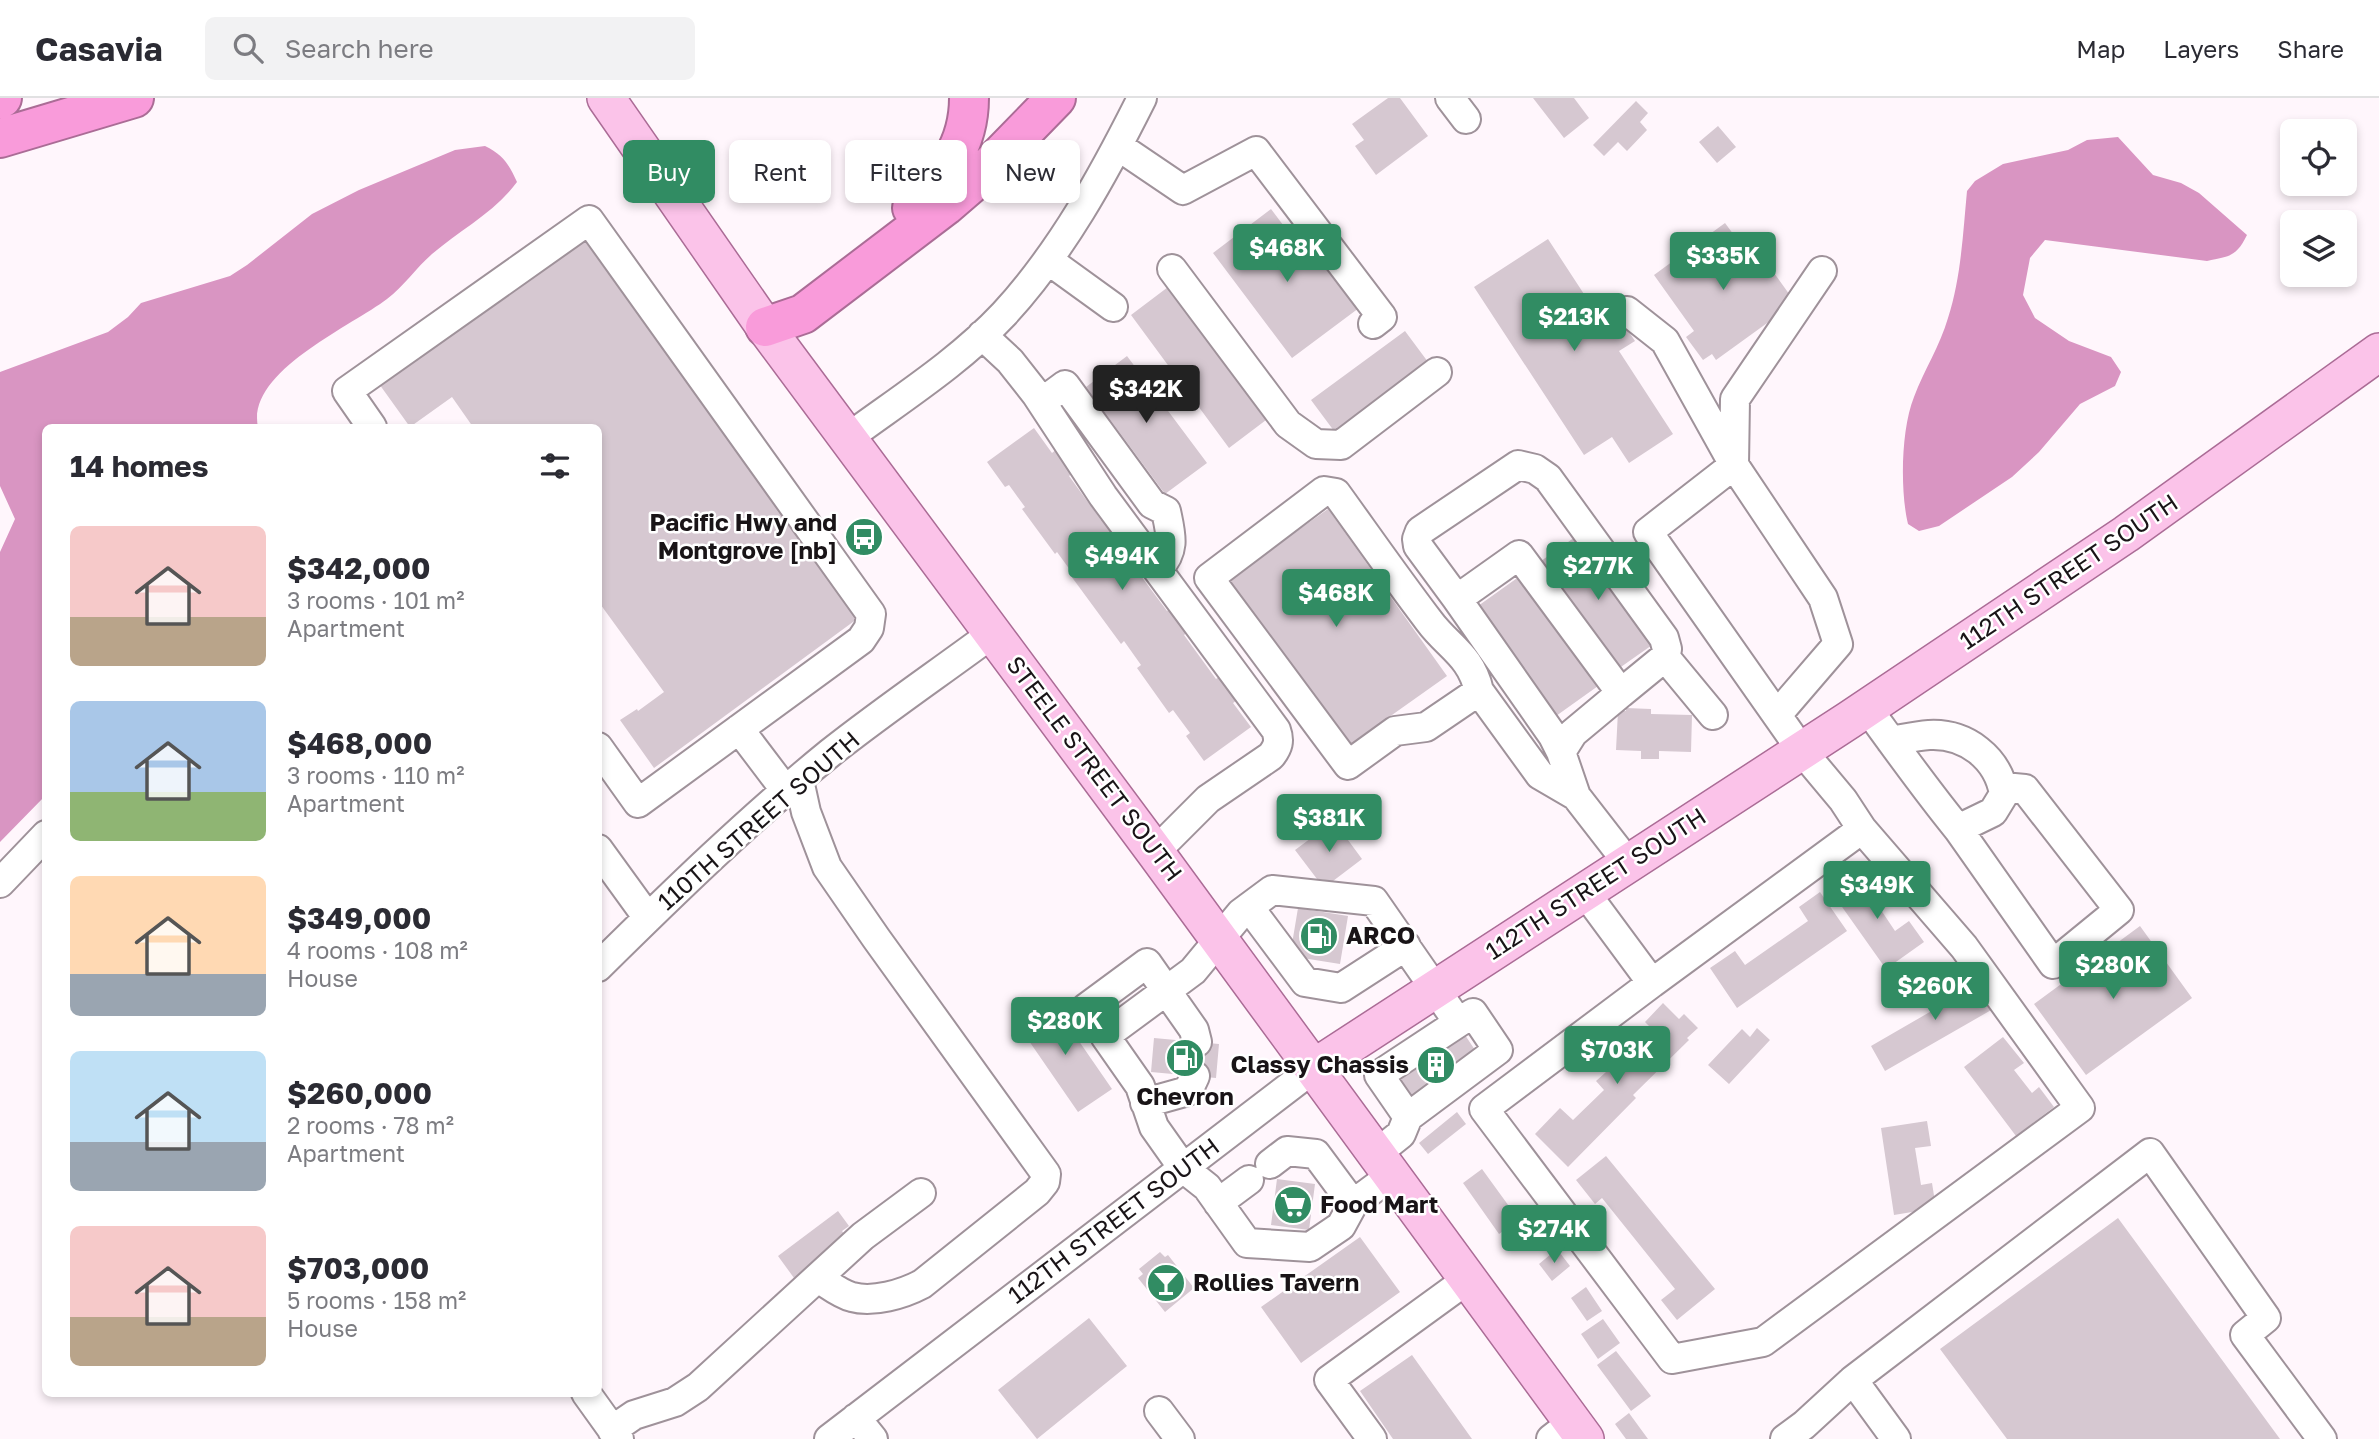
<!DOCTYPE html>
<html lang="en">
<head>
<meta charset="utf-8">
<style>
	body { margin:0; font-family:"Golos Text",sans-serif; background:#f2f2f3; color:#2b2b33; height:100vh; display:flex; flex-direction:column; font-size:26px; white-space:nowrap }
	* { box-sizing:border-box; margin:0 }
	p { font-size:23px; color:#7c7c81 }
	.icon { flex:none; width:38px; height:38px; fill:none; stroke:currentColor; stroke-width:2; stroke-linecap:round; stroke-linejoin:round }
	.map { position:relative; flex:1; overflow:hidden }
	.panel { position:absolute; left:42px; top:326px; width:560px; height:973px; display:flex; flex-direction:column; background:#fff; border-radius:10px; box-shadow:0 4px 10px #0003 }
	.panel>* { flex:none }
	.hud { position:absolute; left:623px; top:42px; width:665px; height:63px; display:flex; gap:14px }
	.controls { position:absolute; left:2280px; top:21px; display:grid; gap:14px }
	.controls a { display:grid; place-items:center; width:77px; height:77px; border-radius:10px; background:#fff; box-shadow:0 4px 10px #0003; font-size:35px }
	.price { position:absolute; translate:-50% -60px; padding:0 16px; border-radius:7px; background:#318c63; color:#fff; font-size:23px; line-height:46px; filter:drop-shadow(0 2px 4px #0008) }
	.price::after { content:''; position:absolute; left:50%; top:42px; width:21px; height:16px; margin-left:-10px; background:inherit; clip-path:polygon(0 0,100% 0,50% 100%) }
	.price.current { background:#222; color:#fff }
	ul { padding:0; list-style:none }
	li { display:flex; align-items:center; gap:21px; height:175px; padding:0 28px }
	li span { display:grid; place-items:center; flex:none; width:196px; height:140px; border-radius:10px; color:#555 }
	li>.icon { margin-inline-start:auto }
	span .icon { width:84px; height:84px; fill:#fffc; stroke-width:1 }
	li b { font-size:30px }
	h2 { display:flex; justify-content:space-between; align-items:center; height:84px; padding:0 28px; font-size:30px }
	.pill { padding:0 24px; border-radius:10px; background:#fff; box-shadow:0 4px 10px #0003; font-size:24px; line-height:63px }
	.pill.current { background:#318c63; color:#fff }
	header { display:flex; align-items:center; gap:42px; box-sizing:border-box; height:98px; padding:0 35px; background:#fff; border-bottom:2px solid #e1e1e2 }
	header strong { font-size:33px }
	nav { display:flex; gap:38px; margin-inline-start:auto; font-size:24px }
	.search { width:490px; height:63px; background:#f2f2f3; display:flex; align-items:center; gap:18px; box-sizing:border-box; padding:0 24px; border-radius:10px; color:#7c7c81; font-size:26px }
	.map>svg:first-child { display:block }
	.water { fill:#d995c2 }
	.building { fill:#d6c8d1 }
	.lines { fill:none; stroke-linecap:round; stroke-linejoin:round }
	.minor-casing { stroke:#9f929a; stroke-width:32 }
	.major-casing { stroke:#ab6c96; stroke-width:40 }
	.highway-casing { stroke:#ab6c96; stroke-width:42 }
	.minor { stroke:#fff; stroke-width:28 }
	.major { stroke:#fbc3e9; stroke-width:37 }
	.highway { stroke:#f99bda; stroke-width:38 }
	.labels { text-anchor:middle; stroke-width:5; stroke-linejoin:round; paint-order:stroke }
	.poi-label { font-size:24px; font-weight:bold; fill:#191417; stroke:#fff; text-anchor:start }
	.street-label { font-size:24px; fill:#191417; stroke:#fff }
</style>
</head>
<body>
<header>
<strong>Casavia</strong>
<div class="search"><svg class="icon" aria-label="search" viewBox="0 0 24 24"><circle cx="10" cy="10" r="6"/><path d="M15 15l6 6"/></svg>Search here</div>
<nav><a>Map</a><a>Layers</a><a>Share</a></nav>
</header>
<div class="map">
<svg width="2379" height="1341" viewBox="0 0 2379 1341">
	<rect width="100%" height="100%" fill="#fff6fc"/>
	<path class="water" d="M2118 39 2153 77 2181 85 2199 95 2247 137C2236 159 2230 158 2207 163L2045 142 2030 160 2023 197 2035 220 2069 243 2111 259 2121 274 2115 288 2080 306 2039 354 2012 379 1939 428 1919 433 1908 426C1900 393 1901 331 1914 299 1924 272 1940 248 1948 220 1961 180 1963 135 1967 93L1975 83 2003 66 2068 52 2087 42Z
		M485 48C503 57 509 66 517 84 495 114 460 132 432 156 416 170 404 188 387 201 350 229 246 274 258 329H46L45 698 0 744V454L15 421 0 388V274L108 234 128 219 141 205 230 178 247 167 312 116 359 92 455 52Z"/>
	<path class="building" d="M1388 0H1400L1428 38 1376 77 1355 48 1364 42 1352 26Z
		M1533 0H1574L1589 20 1564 40Z
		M1636 3 1648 15 1640 24 1647 32 1627 53 1618 44 1604 58 1593 47Z
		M1718 28 1736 49 1717 65 1699 44Z
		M1271 111 1311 164 1323 154 1363 207 1292 260 1213 155Z
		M1725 125 1751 160 1759 154 1792 200 1788 210 1716 262 1712 256 1703 262 1686 239 1694 233 1654 177Z
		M582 139 857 521 654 670 620 622 637 611 638 613 664 594 598 503V329H473L452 299 410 329 377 283Z
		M1548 141 1597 216 1611 207 1635 243 1619 253 1673 336 1629 365 1612 339 1584 357 1474 189Z
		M1172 186 1270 319 1229 350 1131 217Z
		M1405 233 1431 268 1337 337 1311 302Z
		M1127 258 1207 365 1165 396 1086 289Z
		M1034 330 1052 355 1063 346 1080 370 1069 378 1101 422 1112 414 1130 438 1118 447 1167 513 1178 505 1195 529 1184 537 1216 581 1227 573 1245 596 1233 605 1251 629 1204 663 1186 638 1190 635 1173 612 1169 615 1137 570 1141 567 1124 543 1121 546 1071 478 1073 476 1057 454 1055 456 1022 411 1025 409 1009 387 1005 389 987 364Z
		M1328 411 1447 578 1344 651 1225 484Z
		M1578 437 1655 545 1618 571 1541 463Z
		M1520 478 1598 588 1556 618 1478 508Z
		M1626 610 1651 611V616L1692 617 1691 654 1659 653V661H1641V653L1616 652 1618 613H1626Z
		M1334 723 1362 761 1333 783 1317 781 1295 752Z
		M1874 772 1889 793 1875 803 1895 833 1909 823 1924 844 1886 871 1835 799Z
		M1820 794 1847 833 1737 910 1710 870 1735 853 1745 867 1808 823 1799 809Z
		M1298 810 1348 818 1340 866 1290 858Z
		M2140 828 2192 900 2086 977 2034 906Z
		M1970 872 1993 911 1885 973 1871 948 1954 900 1946 885Z
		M1052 904 1112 991 1078 1014 1018 927Z
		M1663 905 1679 921 1684 916 1698 930 1687 940 1689 942 1633 997 1636 1000 1568 1069 1535 1036 1560 1010 1573 1022 1604 992 1596 983 1606 974 1597 965 1616 945 1630 959 1655 934 1645 924Z
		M1757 930 1770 942 1729 986 1708 967 1742 931 1750 939Z
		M1463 934 1477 955 1410 999 1396 979Z
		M2003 939 2024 965 2014 972 2032 995 2039 989 2054 1009 2016 1038 1964 969Z
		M1154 940 1219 946 1216 980 1151 974Z
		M1457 1014 1466 1026 1428 1056 1419 1045Z
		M1927 1023 1931 1048 1915 1050 1921 1087 1932 1085 1936 1110 1894 1117 1881 1030Z
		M1606 1058 1715 1191 1677 1222 1661 1202 1675 1191 1602 1100 1595 1106 1576 1082Z
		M1482 1071 1519 1122 1499 1136 1463 1085Z
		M1277 1081 1315 1086 1309 1132 1271 1127Z
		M838 1113 849 1128 842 1133 847 1140 794 1180 778 1158Z
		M2118 1120 2280 1341H2007L1940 1251Z
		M1360 1139 1400 1194 1301 1265 1261 1209Z
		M1557 1151 1570 1168 1552 1183 1539 1166Z
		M1160 1154 1165 1159 1168 1157 1194 1190 1165 1214 1138 1180 1143 1176 1139 1171Z
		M1586 1189 1602 1213 1587 1223 1571 1200Z
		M1089 1220 1127 1268 1037 1341 998 1292Z
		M1603 1221 1620 1245 1598 1261 1581 1236Z
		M1616 1253 1651 1298 1631 1313 1597 1267Z
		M1412 1257 1472 1341H1393L1360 1293Z
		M1629 1315 1648 1341H1626L1615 1326Z"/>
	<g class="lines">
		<defs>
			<path id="minor" d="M1450 0 1466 21
				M1118 48 1183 92 1256 53 1382 219 1373 226
				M1048 162 1113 209
				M1172 171 1288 326 1316 346 1341 347 1437 274
				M1627 213 1665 243 1734 367 1648 434 1802 653 1843 702 1862 731 1964 849 2080 1010 1763 1244 1672 1261 1484 1011 1652 885
				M982 237 1010 263 1036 296 1103 398 1276 632C1280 643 1278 649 1271 658L1208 701 1155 754
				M1042 304 1065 287 1152 406 1166 413C1171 437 1176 452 1158 471
				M372 329 347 293 589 122 871 516 869 530 861 542 638 705 598 649
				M849 339C902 300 959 264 1004 216 1062 153 1104 76 1142 0
				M1324 393 1336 395C1367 438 1397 481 1429 523 1448 549 1471 557 1479 593L1426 629 1395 633 1348 667 1209 480Z
				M1457 501 1418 448 1417 441 1420 433 1518 367 1535 371 1548 380 1664 540 1667 551 1665 559 1621 595
				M1665 559 1713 617
				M1479 593 1540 677 1576 698 1628 765
				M1867 610C1897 651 1926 692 1958 731L1993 714 2004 696C1998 660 1966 635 1929 637 1916 638 1903 641 1891 643
				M1777 617 1838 546 1823 500 1734 367 1735 301 1822 173
				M739 631 786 693
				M1561 654 1573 635 1621 595 1519 457 1457 501 1553 638 1561 654 1576 698
				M799 682 806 714 827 769 876 840 1046 1076 1045 1084 1037 1094 922 1186C903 1196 873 1205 852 1199 840 1196 828 1186 818 1180
				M1958 731 2053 866 2119 812 2025 691 2003 689
				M598 751 648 820
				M0 785 46 737
				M1584 793 1652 885 1862 731
				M1249 809 1305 884 1341 890 1406 848
				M598 869C673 795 749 721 830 655 883 613 939 575 993 535
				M1086 910 1147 865 1194 932 1197 944
				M1145 1005 1188 993 1195 978
				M1376 1056 1401 1036 1408 1019 1498 952 1473 915 1379 977 1408 1019
				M1270 1066 1287 1053 1316 1056 1353 1106 1341 1128 1310 1149 1247 1145 1207 1089 1183 1070 1154 1029 1140 988 1105 938 1193 873 1241 815 1272 792 1374 803 1458 924
				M1218 1105 1249 1082
				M1353 1106 1392 1077
				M1853 1282 1896 1341
				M586 1295 619 1341
				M1159 1313 1180 1341
				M856 1320 873 1341
				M612 1332 634 1317 675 1304 698 1289 863 1138 921 1095
				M829 1341 1314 970
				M1372 1341 1329 1282 1468 1181
				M1551 1341 1573 1324
				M1785 1341 1804 1327 1853 1282 2150 1055 2266 1220 2245 1237 2322 1341"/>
			<path id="major" d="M606 0 765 229 1155 754 1585 1341
				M1314 970 1849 622 2126 436 2379 254"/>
			<path id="highway" d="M0 1 2 0
				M0 40 134 0
				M912 110C944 77 969 49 969 0
				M765 229 803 216 945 108 981 77 1056 0"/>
		</defs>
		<use href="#minor" class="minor-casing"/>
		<use href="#major" class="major-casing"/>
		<use href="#highway" class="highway-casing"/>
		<use href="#minor" class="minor"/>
		<use href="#major" class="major"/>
		<use href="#highway" class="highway"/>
	</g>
	<defs>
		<symbol id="bus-disc" viewBox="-11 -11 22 22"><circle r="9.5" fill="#318c63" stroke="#fff"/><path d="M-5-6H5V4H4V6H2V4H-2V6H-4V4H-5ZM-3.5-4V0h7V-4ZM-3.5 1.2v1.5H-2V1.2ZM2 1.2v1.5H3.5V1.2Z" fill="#fff"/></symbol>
		<symbol id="fuel-disc" viewBox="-11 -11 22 22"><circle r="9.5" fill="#318c63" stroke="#fff"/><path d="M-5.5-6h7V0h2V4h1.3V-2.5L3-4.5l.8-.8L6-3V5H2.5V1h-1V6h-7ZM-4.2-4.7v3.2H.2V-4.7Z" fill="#fff"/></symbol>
		<symbol id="building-disc" viewBox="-11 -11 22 22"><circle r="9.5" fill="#318c63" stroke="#fff"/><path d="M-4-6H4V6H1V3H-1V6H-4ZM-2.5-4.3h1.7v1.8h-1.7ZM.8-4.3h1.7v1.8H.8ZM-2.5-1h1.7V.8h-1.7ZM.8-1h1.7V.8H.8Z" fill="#fff"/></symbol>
		<symbol id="supermarket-disc" viewBox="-11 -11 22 22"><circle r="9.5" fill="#318c63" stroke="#fff"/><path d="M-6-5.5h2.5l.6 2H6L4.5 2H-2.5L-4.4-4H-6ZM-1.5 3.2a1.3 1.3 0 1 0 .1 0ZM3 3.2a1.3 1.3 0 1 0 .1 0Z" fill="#fff"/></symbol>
		<symbol id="bar-disc" viewBox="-11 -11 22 22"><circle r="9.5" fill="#318c63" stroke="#fff"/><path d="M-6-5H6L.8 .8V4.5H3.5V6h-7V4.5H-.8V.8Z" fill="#fff"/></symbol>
	</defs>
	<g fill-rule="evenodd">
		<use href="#bus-disc" x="842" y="417" width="44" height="44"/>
		<use href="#fuel-disc" x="1297" y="816" width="44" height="44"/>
		<use href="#fuel-disc" x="1163" y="938" width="44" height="44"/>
		<use href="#building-disc" x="1414" y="945" width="44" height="44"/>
		<use href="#supermarket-disc" x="1271" y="1085" width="44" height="44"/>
		<use href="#bar-disc" x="1144" y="1163" width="44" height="44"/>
	</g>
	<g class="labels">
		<g class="poi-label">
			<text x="837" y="433" text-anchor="end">Pacific Hwy and<tspan x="837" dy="28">Montgrove [nb]</tspan></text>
			<text x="1346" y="846">ARCO</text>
			<text x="1409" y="975" text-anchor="end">Classy Chassis</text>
			<text x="1185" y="1007" text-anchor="middle">Chevron</text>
			<text x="1320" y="1115">Food Mart</text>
			<text x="1193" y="1193">Rollies Tavern</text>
		</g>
		<g class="street-label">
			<text transform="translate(2069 474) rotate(-34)" y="8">112TH STREET SOUTH</text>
			<text transform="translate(1094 671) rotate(53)" y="8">STEELE STREET SOUTH</text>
			<text transform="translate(759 723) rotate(-41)" y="8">110TH STREET SOUTH</text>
			<text transform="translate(1596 786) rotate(-33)" y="8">112TH STREET SOUTH</text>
			<text transform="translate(1114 1123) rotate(-37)" y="8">112TH STREET SOUTH</text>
		</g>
	</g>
</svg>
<div class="controls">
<a><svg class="icon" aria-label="locate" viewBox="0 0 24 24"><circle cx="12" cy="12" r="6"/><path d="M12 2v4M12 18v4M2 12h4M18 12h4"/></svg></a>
<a><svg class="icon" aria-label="layers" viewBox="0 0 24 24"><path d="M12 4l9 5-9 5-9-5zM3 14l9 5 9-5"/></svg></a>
</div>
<b class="price" style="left:1287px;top:186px">$468K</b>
<b class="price" style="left:1723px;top:194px">$335K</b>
<b class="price" style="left:1574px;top:255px">$213K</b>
<b class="price current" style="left:1146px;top:327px">$342K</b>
<b class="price" style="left:1122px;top:494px">$494K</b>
<b class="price" style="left:1598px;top:504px">$277K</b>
<b class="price" style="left:1336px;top:531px">$468K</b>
<b class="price" style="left:1329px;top:756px">$381K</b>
<b class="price" style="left:1877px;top:823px">$349K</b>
<b class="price" style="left:2113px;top:903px">$280K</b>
<b class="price" style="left:1935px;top:924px">$260K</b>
<b class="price" style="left:1065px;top:959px">$280K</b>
<b class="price" style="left:1617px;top:988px">$703K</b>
<b class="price" style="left:1554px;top:1167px">$274K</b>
<div class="hud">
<a class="pill current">Buy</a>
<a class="pill">Rent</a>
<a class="pill">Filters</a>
<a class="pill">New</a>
</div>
<section class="panel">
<h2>14 homes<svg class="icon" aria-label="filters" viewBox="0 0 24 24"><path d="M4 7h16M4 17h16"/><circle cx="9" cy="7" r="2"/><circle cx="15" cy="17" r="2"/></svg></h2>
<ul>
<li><span style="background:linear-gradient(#f6c9c9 65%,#b9a48a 0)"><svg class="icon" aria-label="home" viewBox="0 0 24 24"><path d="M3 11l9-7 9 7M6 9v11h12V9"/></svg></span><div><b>$342,000</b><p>3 rooms · 101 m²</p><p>Apartment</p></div></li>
<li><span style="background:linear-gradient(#a9c7e8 65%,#8fb573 0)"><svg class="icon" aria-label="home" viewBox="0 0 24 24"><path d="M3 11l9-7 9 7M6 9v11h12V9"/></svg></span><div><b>$468,000</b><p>3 rooms · 110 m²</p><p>Apartment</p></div></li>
<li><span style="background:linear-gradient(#ffd9b3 70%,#9aa5b1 0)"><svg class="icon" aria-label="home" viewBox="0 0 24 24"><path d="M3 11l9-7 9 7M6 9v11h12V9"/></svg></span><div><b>$349,000</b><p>4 rooms · 108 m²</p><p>House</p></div></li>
<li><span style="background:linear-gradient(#bfe0f5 65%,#9aa5b1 0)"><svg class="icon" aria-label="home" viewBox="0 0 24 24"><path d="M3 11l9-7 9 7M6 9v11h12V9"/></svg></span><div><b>$260,000</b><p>2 rooms · 78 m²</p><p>Apartment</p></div></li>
<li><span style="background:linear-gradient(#f6c9c9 65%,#b9a48a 0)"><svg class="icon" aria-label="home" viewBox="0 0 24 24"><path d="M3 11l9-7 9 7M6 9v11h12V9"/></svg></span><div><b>$703,000</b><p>5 rooms · 158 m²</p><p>House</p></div></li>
</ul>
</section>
</div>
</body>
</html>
